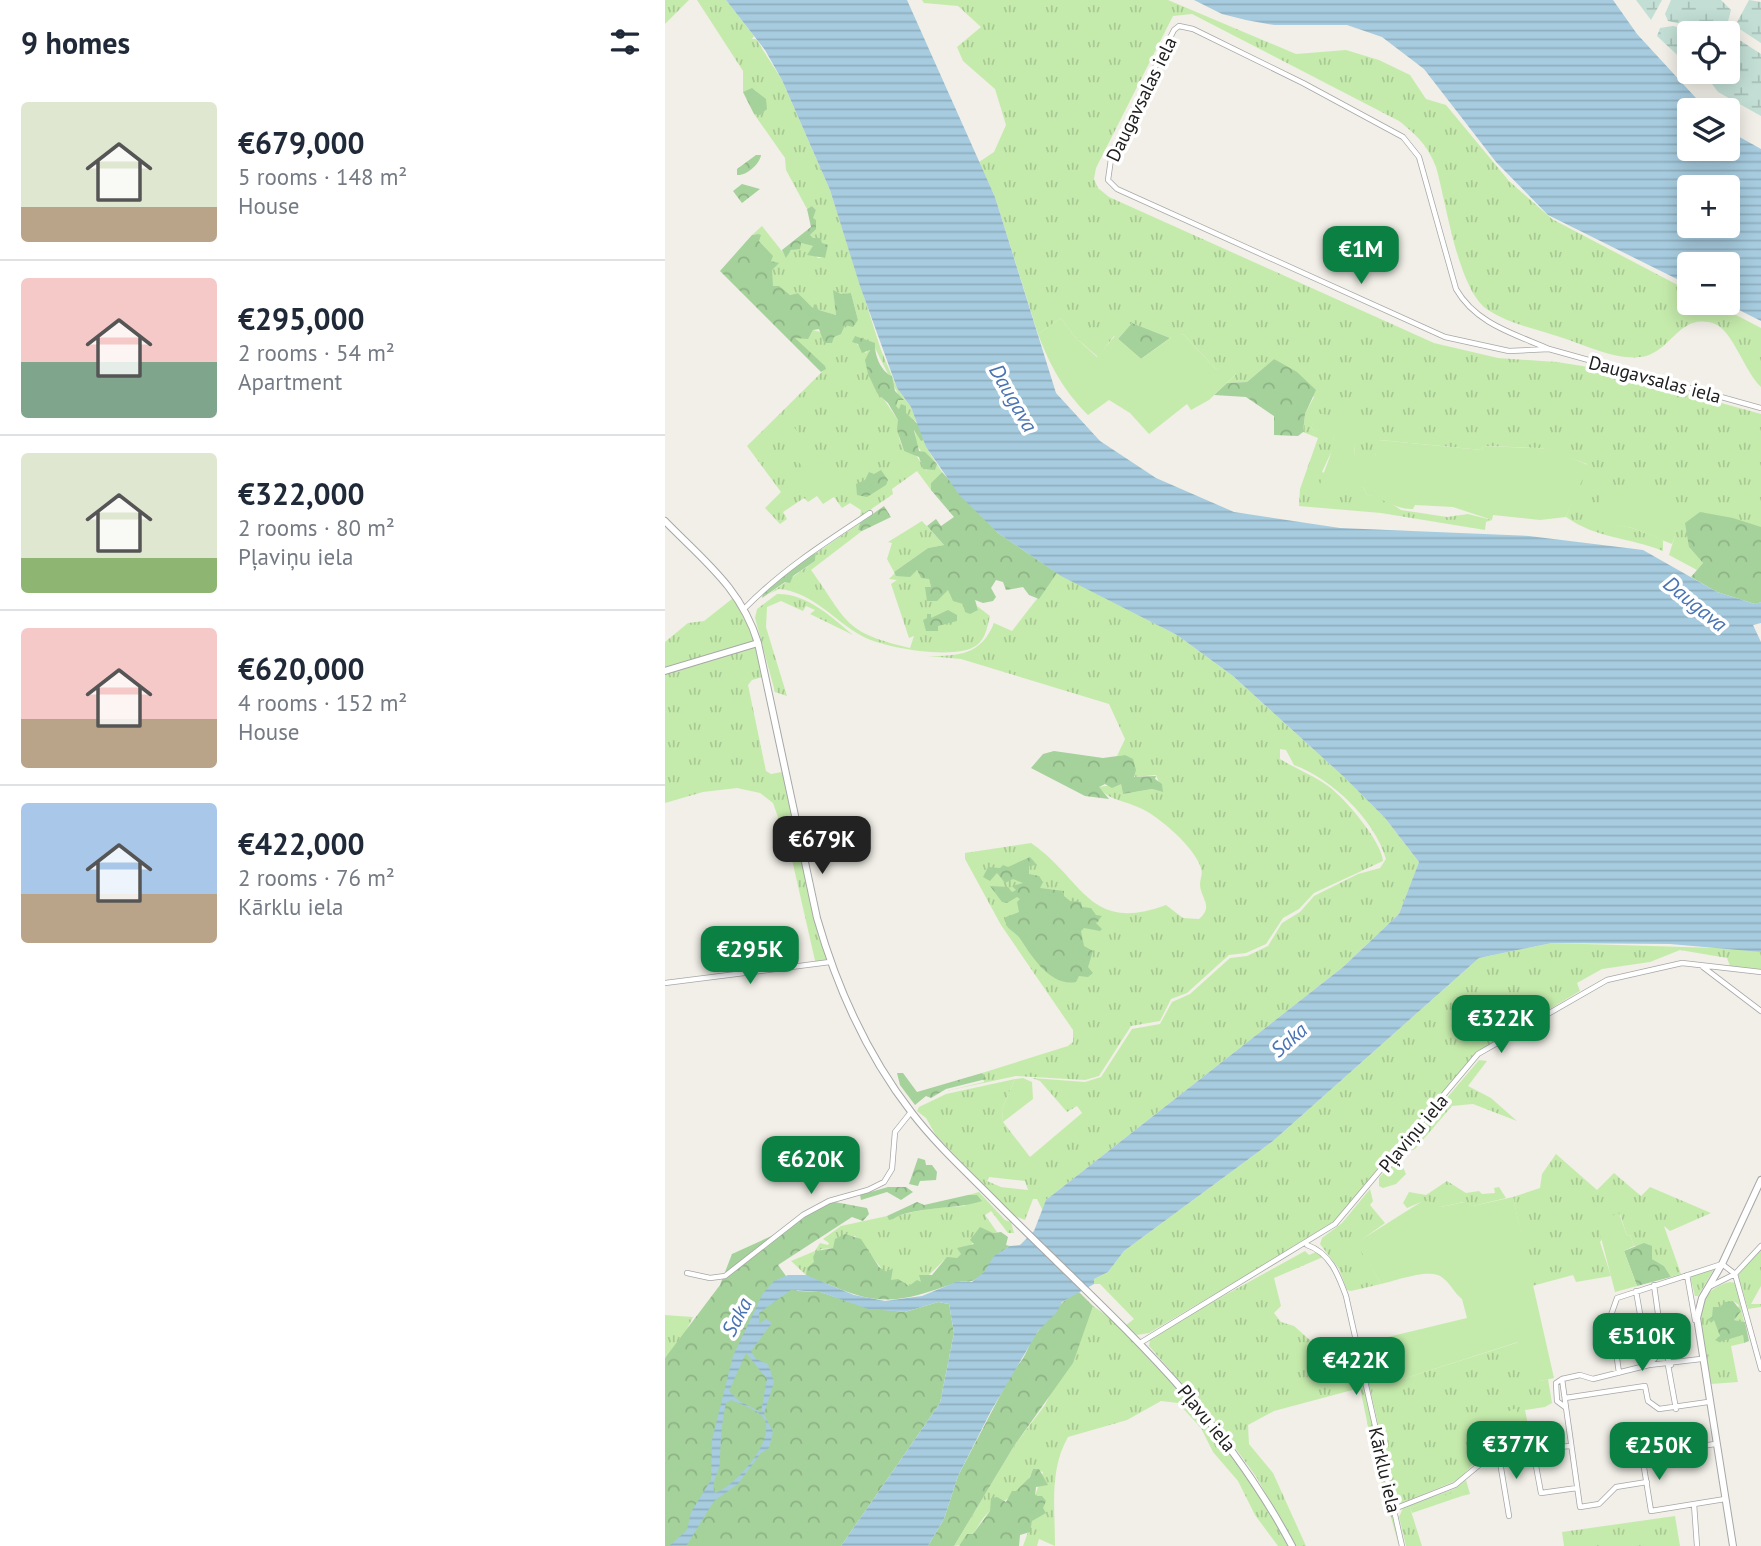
<!DOCTYPE html>
<html lang="en">
<head>
<meta charset="utf-8">
<style>
	body { margin:0; font-family:"PT Sans",sans-serif; background:#f2f2f3; color:#1f2937; height:100vh; display:flex; flex-direction:column; font-size:26px; white-space:nowrap }
	* { box-sizing:border-box; margin:0 }
	p { font-size:23px; color:#747a83 }
	.icon { flex:none; width:38px; height:38px; fill:none; stroke:currentColor; stroke-width:2; stroke-linecap:round; stroke-linejoin:round }
	.map { position:relative; flex:1; overflow:hidden }
	.side { display:flex; flex-direction:column; background:#fff; width:665px }
	.side>* { flex:none }
	.controls { position:absolute; left:1012px; top:21px; display:grid; gap:14px }
	.controls a { display:grid; place-items:center; width:63px; height:63px; border-radius:7px; background:#fff; box-shadow:0 4px 18px #0003; font-size:35px }
	.price { position:absolute; translate:-50% -60px; padding:0 16px; border-radius:14px; background:#0b8043; color:#fff; font-size:23px; line-height:46px; filter:drop-shadow(0 2px 4px #0008) }
	.price::after { content:''; position:absolute; left:50%; top:42px; width:21px; height:16px; margin-left:-10px; background:inherit; clip-path:polygon(0 0,100% 0,50% 100%) }
	.price.active { background:#222; color:#fff }
	ul { padding:0; list-style:none }
	li { display:flex; align-items:center; gap:21px; height:175px; padding:0 21px }
	li+li { border-top:2px solid #e0e1e3 }
	li span { display:grid; place-items:center; flex:none; width:196px; height:140px; border-radius:7px; color:#555 }
	li>.icon { margin-inline-start:auto }
	span .icon { width:84px; height:84px; fill:#fffc; stroke-width:1 }
	li b { font-size:30px }
	h2 { display:flex; justify-content:space-between; align-items:center; height:84px; padding:0 21px; font-size:30px }
	main { display:flex; flex:1; min-height:0 }
	.map>svg:first-child { display:block }
	.grass { fill:url(#grass-tufts); fill-rule:evenodd }
	.forest { fill:url(#forest-crowns) }
	.wetland { fill:url(#wetland-marsh) }
	.garden { fill:#c5ebac }
	.water { fill:url(#water-rules); fill-rule:evenodd }
	.lines { fill:none; stroke-linecap:round; stroke-linejoin:round }
	.minor-casing { stroke:#a7a7a7; stroke-width:6 }
	.tertiary-casing { stroke:#a7a7a7; stroke-width:8 }
	.minor { stroke:#fff; stroke-width:4.5 }
	.tertiary { stroke:#fff; stroke-width:6 }
	.labels { text-anchor:middle; stroke-width:7; stroke-linejoin:round; paint-order:stroke }
	.street-label { font-size:19px; fill:#202020; stroke:#fff }
	.water-label { font-size:21px; font-style:italic; fill:#4a73b3; stroke:#fff }
</style>
</head>
<body>
<main>
<section class="side">
<h2>9 homes<svg class="icon" aria-label="filters" viewBox="0 0 24 24"><path d="M4 7h16M4 17h16"/><circle cx="9" cy="7" r="2"/><circle cx="15" cy="17" r="2"/></svg></h2>
<ul>
<li><span style="background:linear-gradient(#dfe7d0 75%,#b9a48a 0)"><svg class="icon" aria-label="home" viewBox="0 0 24 24"><path d="M3 11l9-7 9 7M6 9v11h12V9"/></svg></span><div><b>€679,000</b><p>5 rooms · 148 m²</p><p>House</p></div></li>
<li><span style="background:linear-gradient(#f6c9c9 60%,#7fa58c 0)"><svg class="icon" aria-label="home" viewBox="0 0 24 24"><path d="M3 11l9-7 9 7M6 9v11h12V9"/></svg></span><div><b>€295,000</b><p>2 rooms · 54 m²</p><p>Apartment</p></div></li>
<li><span style="background:linear-gradient(#dfe7d0 75%,#8fb573 0)"><svg class="icon" aria-label="home" viewBox="0 0 24 24"><path d="M3 11l9-7 9 7M6 9v11h12V9"/></svg></span><div><b>€322,000</b><p>2 rooms · 80 m²</p><p>Pļaviņu iela</p></div></li>
<li><span style="background:linear-gradient(#f6c9c9 65%,#b9a48a 0)"><svg class="icon" aria-label="home" viewBox="0 0 24 24"><path d="M3 11l9-7 9 7M6 9v11h12V9"/></svg></span><div><b>€620,000</b><p>4 rooms · 152 m²</p><p>House</p></div></li>
<li><span style="background:linear-gradient(#a9c7e8 65%,#b9a48a 0)"><svg class="icon" aria-label="home" viewBox="0 0 24 24"><path d="M3 11l9-7 9 7M6 9v11h12V9"/></svg></span><div><b>€422,000</b><p>2 rooms · 76 m²</p><p>Kārklu iela</p></div></li>
</ul>
</section>
<div class="map">
<svg width="1096" height="1546" viewBox="0 0 1096 1546">
	<defs>
		<pattern id="grass-tufts" width="24" height="20" patternUnits="userSpaceOnUse" patternTransform="scale(1.75)"><rect width="24" height="20" fill="#c5ebac"/><path d="M3 7l-1-3M5 7V3M7 7l1-3M15 17l-1-3M17 17v-4M19 17l1-3" fill="none" stroke="#a9c994"/></pattern>
		<pattern id="forest-crowns" width="20" height="18" patternUnits="userSpaceOnUse" patternTransform="scale(1.75)"><rect width="20" height="18" fill="#a5d19b"/><path d="M2 6a3 3 0 1 1 6 0M12 15a3 3 0 1 1 6 0" fill="none" stroke="#8eb385"/></pattern>
		<pattern id="wetland-marsh" width="20" height="14" patternUnits="userSpaceOnUse" patternTransform="scale(1.75)"><rect width="20" height="14" fill="#c3dfd5"/><path d="M1 5h8M5 5V1M11 12h8M15 12V8" fill="none" stroke="#a7bfb7"/></pattern>
		<pattern id="water-rules" width="6" height="5" patternUnits="userSpaceOnUse" patternTransform="scale(1.75)"><rect width="6" height="5" fill="#a7ccdf"/><path d="M0 2.5h6" fill="none" stroke="#8fafbf"/></pattern>
	</defs>
	<rect width="100%" height="100%" fill="#f1efe7"/>
	<path class="grass" d="M0 0H24L0 24Z
		M32 0H61L89 36 87 39H91L117 80 165 190 216 350 232 388 246 407 253 423 230 406 233 394 209 346 204 342H190L201 353 204 349 207 382 233 420 234 438 239 451 250 454 262 471 258 454 251 444 250 430 259 440 255 426 261 447 277 472 266 483V490L252 471 227 489 228 494 195 517 196 510 185 503 177 508 169 497 158 504 152 496 143 502 139 498 118 512 122 519 115 524 100 508 116 492 82 446 160 369 129 338 145 335 148 330 169 336 180 324 193 320 186 293 169 296 171 315 154 310 149 305 148 308 133 293 125 295 108 286C103 268 110 256 94 241L93 234 87 235 97 226 120 255 136 243 148 246 147 252 153 258H160L156 238 147 239 145 235 148 232V216L151 210 147 206 142 209 121 170 120 158 89 114 97 98 90 90 78 92V71Z
		M257 0H503L631 54 681 50 714 60 745 75 761 99 781 105 844 181 887 219 1024 291V303H1048L1096 328V387C1080 372 1067 330 1050 324 1016 312 1008 348 981 356 958 362 926 348 904 340 879 331 846 325 823 310 793 291 781 201 771 167 763 146 752 135 734 121L527 14 508 16 431 168 429 179 433 188 444 197 769 343 833 358 892 362 930 368 1096 414V528L1024 547 1038 563 1032 570 1004 555 1015 519 931 520 967 528 998 540V551C964 537 932 539 901 517L922 464 877 448 818 446 817 450 715 440 710 456H690L689 445 651 413 646 429 668 434 669 446 657 472 699 488 701 494 720 499 736 510 782 517 803 514 827 520 821 522 820 530 716 513 634 506 635 489 653 438 638 432 640 414 649 397 609 359 582 382 562 383 571 374 562 363 552 370 518 334 505 338 467 323 453 339 449 336 433 357 410 337 396 318 373 334 330 197 314 162 329 152 341 125 330 89 298 61 292 47 316 27 293 6 259 3Z
		M257 521 279 545 263 548 229 572 222 559 227 543 223 542Z
		M195 523 193 530 197 531 146 570C184 623 178 632 245 648L249 636 244 638 226 584 232 580 224 579 230 573 240 574 252 570 256 578H264L266 587 277 593 283 590 298 604 313 610 312 606 325 616C322 627 321 638 312 645 292 661 218 648 197 636 169 621 148 592 114 589L104 594 150 561 151 553Z
		M392 573 512 635 568 676 679 777 720 818 754 862 734 914 678 967 381 1200 378 1211 372 1199H368L360 1220 350 1216 272 1137 261 1118 252 1111 254 1107 281 1094 350 1079 337 1109 338 1122 365 1157 417 1113 412 1106 402 1112 375 1081 367 1078 420 1082 436 1077 467 1029 495 1024 507 1002 525 994 565 958 582 956 603 946 617 923 635 912 649 896 693 874 715 868 721 859C710 820 666 778 629 765L621 750 615 749V759C631 769 648 775 663 786 680 798 717 842 718 861L649 893 634 909 618 918 601 944 581 953 564 955 522 993 506 999 495 1021 466 1026 434 1076 420 1080 351 1076 281 1091 319 1082 317 1073 403 1046 408 1042V1030L336 925 300 859V853L366 843C419 879 423 934 501 905L518 918 534 919C549 906 536 899 535 885 535 879 538 874 536 868 530 848 494 816 475 808 456 799 447 802 433 787L456 784 458 794 487 789 498 792 491 775 470 777 460 755 452 756 460 739 444 704 296 659 263 656C294 656 316 655 329 623L347 631ZM324 1177 360 1181 363 1190 336 1187 322 1181Z
		M112 594C141 593 167 617 188 635L145 614 150 610 141 606 138 611 116 601 102 607 101 627 122 696 110 692 90 618 92 609Z
		M72 595 80 608 101 676 87 680 83 685 101 771 106 774 122 771 165 962 151 965 125 851 108 803 95 793 72 788 38 792 0 803V642L23 623 39 621Z
		M887 943 1085 949 1096 952V970L1065 966 1062 958 1015 950 985 962 937 969 912 983 915 991 831 1041 802 1064 666 1225 484 1333 472 1335 461 1325 469 1319 435 1284H429V1279L443 1272 459 1251 608 1141 814 958Z
		M814 1060 822 1061 803 1086 826 1098 852 1121 808 1104 787 1106 750 1149 744 1151 736 1163 741 1174 731 1184 718 1188 714 1186V1178Z
		M891 1154 932 1190 949 1173 976 1196 985 1187 1046 1213 1005 1231 999 1226 1016 1274 1006 1277 999 1266 987 1259V1246H969L965 1235 962 1236 955 1214 935 1242 946 1276 911 1282 908 1275 867 1286 848 1197 875 1188 877 1174Z
		M782 1181 801 1193 814 1191 817 1194 830 1193 829 1188 834 1187 841 1198 808 1206 798 1202 776 1207 756 1202 742 1208 738 1203 744 1192 761 1195Z
		M705 1189 708 1201 705 1205 720 1223 692 1243 716 1284 686 1291 682 1290 674 1269 655 1244 657 1238 677 1223Z
		M314 1192 340 1220 346 1222 349 1233H343L326 1211 320 1215 332 1232 310 1241 292 1258 279 1260 257 1282 244 1286 226 1280 190 1236 175 1239 168 1248 156 1249 148 1257 150 1262 141 1275 126 1261 150 1251 155 1243 163 1245 164 1243 158 1239 176 1226 222 1216 224 1219C247 1210 275 1207 300 1206L306 1195H303Z
		M1096 1250V1286L1086 1304H1096V1307L1083 1309 1073 1275Z
		M640 1251 644 1255 653 1251 658 1257 609 1278 616 1306 609 1313 616 1322 629 1326 654 1348 670 1347 683 1340 690 1345 734 1546 711 1464 695 1388 609 1411 583 1425 584 1444 608 1473 641 1546H629L592 1478 558 1431 484 1346 485 1340 502 1327Z
		M1049 1269 1033 1296H1030L1025 1276Z
		M1065 1282 1071 1283 1079 1322 1069 1320 1074 1305 1068 1301 1048 1310 1056 1340 1078 1335 1079 1343 1066 1346 1073 1382 1046 1384C1043 1354 1015 1293 1065 1282Z
		M428 1306C452 1321 471 1343 490 1364 542 1420 588 1478 623 1546H613L590 1515 573 1481 548 1452 536 1428 513 1403 496 1401 462 1420 403 1437C384 1470 390 1509 390 1546L374 1539 372 1546H358L367 1521 378 1508 375 1498 370 1496 378 1472 368 1469C362 1489 339 1500 324 1512 312 1522 308 1545 289 1546L349 1446 380 1405Z
		M0 1315 28 1317 15 1343 0 1358Z
		M854 1342 875 1381 883 1379 887 1403 880 1407 860 1410 864 1430 815 1439 818 1454 793 1480 737 1503 731 1502 702 1376 723 1382 741 1378Z
		M801 1480 805 1494 797 1496 795 1491 745 1508 757 1546H741L734 1517 738 1508 789 1489Z
		M1010 1516 1015 1546H899L897 1532Z"/>
	<path class="forest" d="M87 88 101 99 102 109 95 115 89 114 78 92Z
		M91 155H96C95 164 81 176 72 175V169Z
		M77 184 95 189 77 203 68 191Z
		M147 206 151 210 148 218 151 220V229L145 235 148 238H156L157 243 163 245 160 258 142 255 148 246 136 243 135 249 126 250 121 258 117 250 146 227 142 209Z
		M93 234 96 235 94 241 108 256 106 261 114 263 107 270 108 286H114L125 295 133 293 148 308 149 304 154 310 171 315 168 290 176 294 186 293 193 320 188 327 180 325 176 334 169 337 167 343H159L154 329 148 330 143 339 130 338 160 366 161 369 156 372 55 271 87 235Z
		M467 323 505 338 476 359 453 339Z
		M190 336 210 343C209 354 216 372 227 376L230 391 239 400H233L231 406 234 409 236 404 241 406V413L255 426 259 440 256 441 249 430 254 451 260 452 272 464 270 470 258 469 254 457 239 451 232 430 233 420 223 403 212 393 203 374 200 360 205 350 197 353 193 344 187 342Z
		M609 359 632 372 651 390 640 414 638 432 633 436 609 435V416L581 397 549 395 562 383 582 382Z
		M216 470 223 480 221 485 202 497 192 495 191 484 200 480 204 472 209 474Z
		M277 472 333 533 392 573 374 599 364 595 358 587 341 590 338 582 331 580 326 588 331 597 328 601 318 603 310 600 313 610 305 614 300 612 298 604 288 601 283 590 272 601H262L260 587H266L264 579 256 578 252 570 245 577 231 576 229 572 263 548 279 545 262 526 271 519 276 526 289 517 266 490V483Z
		M219 506 226 517 197 531 193 530 195 523Z
		M1035 512 1068 518 1096 527V602L1090 604 1052 592 1026 577 1038 563 1024 547 1020 523Z
		M151 553 150 561 128 576 125 583 120 582 97 598 98 593 136 561Z
		M283 610 292 615V621L273 626V631H261L258 620 262 618V614H266V618Z
		M389 751 438 758 460 755 468 759 471 770 469 777 491 776 490 779 497 784 498 792 487 789 458 794 456 784 447 788 440 784 434 787 444 799 420 796 366 768 378 754Z
		M365 857 372 865 364 866V874L374 876 378 882 375 888 399 891V896L405 901 416 902 417 907 426 908 431 915 437 916 431 923 437 929 435 931 419 928 416 931 419 946 428 951 423 967 428 973 423 977 414 976 411 982C386 987 367 957 356 940 352 933 346 932 341 925V917L354 912 352 902 355 899 352 897 342 903 337 902 325 886 343 887 347 892 351 890 347 886 358 883 348 879 340 883 332 873 325 881 318 877 323 867 335 868 338 865 343 867Z
		M232 1073H238L252 1092 317 1073 321 1079 281 1089 266 1098 261 1096 250 1105 235 1085Z
		M253 1158 260 1160 261 1165H267L272 1172 271 1180 255 1181 253 1186 244 1184Z
		M223 1187H241L248 1192 236 1200 222 1192 196 1200 195 1195Z
		M303 1195H312L317 1201C291 1210 248 1206 228 1219L224 1220 222 1216 252 1202 259 1205Z
		M164 1201 202 1208 204 1214 198 1221 187 1217 113 1265 132 1291 155 1292 203 1308 240 1312 273 1302 284 1304 289 1333 275 1403 176 1546H0V1358L55 1285 67 1254 122 1229Z
		M315 1227 328 1233 336 1232 343 1237 341 1245 345 1246C329 1255 325 1270 311 1279 304 1284 297 1280 290 1283 239 1301 217 1308 165 1285 157 1281 147 1280 141 1275L142 1268 149 1262 148 1257 151 1251 168 1248 170 1239 180 1234 196 1239 214 1267 222 1272 228 1268 226 1280 233 1279 244 1286 252 1280 256 1282 254 1275H267L282 1257 292 1258 296 1254 292 1248 309 1244 305 1240Z
		M979 1243 987 1246V1259L999 1266 1006 1277 972 1286 959 1251Z
		M414 1292 428 1306 408 1363 349 1446 289 1546H263L279 1519 293 1476 349 1369C362 1359 363 1342 374 1330 385 1317 397 1298 414 1292Z
		M1060 1302 1068 1301 1076 1311 1069 1320 1080 1322 1084 1341 1079 1343 1078 1335 1054 1342 1050 1340 1055 1336 1049 1320 1046 1323 1043 1319 1047 1317 1048 1307H1055Z
		M368 1469H374L383 1485 371 1487 370 1496H377L381 1501 378 1508 381 1513 367 1521 365 1532 355 1535 354 1546H294L302 1534H308L325 1511 326 1498 332 1497 341 1502 347 1491H351L365 1477Z"/>
	<path class="wetland" d="M971 0H997L986 20Z
		M1006 0H1056L1066 10 1061 29 1053 32 1003 21 1000 14Z
		M1084 0 1096 2V43L1070 26Z
		M1008 26 1038 33H1024V66L992 36 995 28Z
		M1067 39 1076 41 1096 54V116L1053 92 1047 84 1052 72H1062Z"/>
	<path class="garden" d="M396 318 410 337 432 357 450 336 476 359 508 336 518 334 552 370 562 362 571 374 544 400 526 410 522 404 484 434 465 413 444 400 423 415C399 391 385 366 373 334Z
		M650 413 689 419 687 428 697 432 689 445 690 456H710L714 440 817 450 818 446 896 449 897 454 930 468 927 477 919 476 901 517 875 520 828 515 827 520 788 507 750 505 748 509C731 510 718 498 701 494L699 488 685 484 678 495 662 500 654 490C657 471 670 453 668 435L646 429Z
		M117 418 122 425 126 423 171 483 168 493 159 495 106 426Z
		M960 489 994 502 1016 519 1007 544 967 528 931 521 937 491Z
		M358 1078 367 1082 368 1099 338 1122 337 1109 350 1079Z
		M848 1197 889 1378 875 1381 864 1372 853 1342 741 1378 723 1382 704 1376 698 1343 802 1318 797 1299C789 1293 786 1284 778 1278 766 1267 731 1281 716 1284L691 1243 756 1202 763 1201 776 1207 799 1202 808 1206Z
		M954 1213 962 1236 965 1235 969 1246 959 1251 972 1286 950 1292 932 1222Z
		M851 1408 856 1424 832 1432 830 1426 815 1432 803 1421V1416L824 1409 829 1418Z
		M795 1490 797 1496 747 1513 745 1508Z"/>
	<path class="water" d="M61 0H242L330 197 391 393 435 441 491 478 569 512 675 528 864 536 978 550 1052 592 1090 604 1096 602V623L1088 625 1096 642V952L1005 944 887 943 814 958 608 1141 459 1251 443 1272 429 1279V1284L397 1302 392 1312 373 1331 326 1411 293 1476 279 1519 263 1546H176L275 1403 289 1333 284 1304 273 1302 240 1312 203 1309 155 1292 126 1290 94 1313V1324L101 1319 107 1323 86 1351 91 1359 103 1364 109 1382 99 1414 108 1432 104 1448 96 1453 73 1484 49 1501 22 1545 4 1546 22 1530 26 1512 46 1480 47 1440 68 1356 98 1293 109 1281 123 1275H141L189 1295 220 1301 257 1296 291 1282H307L319 1272 329 1256 345 1246 355 1245 369 1231 381 1200 678 967 734 914 754 862 720 818 679 777 568 676 512 635 396 576 333 533 295 496 261 447 246 407 232 388 195 286 165 190 117 80 100 50ZM81 1353 102 1379 96 1412 74 1401 64 1391ZM66 1400C73 1403 93 1410 98 1417 114 1438 69 1488 50 1493 45 1482 55 1472 55 1461 56 1437 56 1427 61 1403Z
		M529 0H948L972 34 1042 110H1024V149H1062V130L1096 149V321L1060 303 1062 264H1024V285L883 215 831 162 759 69 717 37 682 25H609L581 20 557 14ZM1024 187H1062V226H1024Z"/>
	<g class="lines">
		<defs>
			<path id="minor" d="M884 349C850 334 811 324 791 289L754 157 738 137 638 83 528 29 514 26 509 30 447 152 443 180 452 189 780 337 844 351 884 349 1096 408
				M80 608C117 570 161 542 205 513
				M1038 967 1096 1011
				M0 983 165 962
				M642 1245C665 1253 673 1274 681 1296L737 1546
				M22 1273 45 1278 60 1276 138 1215 164 1201 203 1190 219 1182 227 1169 230 1132 246 1112
				M1022 1275 1030 1320
				M989 1285 998 1349 1006 1365
				M1046 1286 1070 1274 1096 1246
				M971 1291 984 1365 998 1349
				M475 1343 670 1224 813 1054 942 980 1017 963 1096 972
				M1003 1365 1011 1409
				M954 1373 946 1315 952 1298 1057 1264 1070 1274 1096 1369
				M897 1379 891 1383 892 1401 900 1407
				M900 1398 980 1386 983 1401 994 1409 1043 1402
				M1050 1444 977 1455 986 1511 1060 1499
				M833 1450 844 1516
				M868 1450 876 1493 912 1488
				M982 1482 951 1487 934 1504 915 1507 897 1379 915 1375 928 1379 984 1365 1036 1359
				M1029 1504 1032 1546
				M729 1509 790 1485 831 1451 906 1446"/>
			<path id="tertiary" d="M0 521C39 561 76 588 93 643L152 918C172 988 202 1055 247 1113 274 1148 307 1177 338 1209 448 1319 552 1405 627 1546
				M0 671 93 643
				M1068 1546 1032 1318 1037 1298 1057 1264 1096 1180"/>
		</defs>
		<use href="#minor" class="minor-casing"/>
		<use href="#tertiary" class="tertiary-casing"/>
		<use href="#minor" class="minor"/>
		<use href="#tertiary" class="tertiary"/>
	</g>
	<g class="labels">
		<g class="street-label">
			<text transform="translate(476 99) rotate(-64)" y="7">Daugavsalas iela</text>
			<text transform="translate(990 379) rotate(15)" y="7">Daugavsalas iela</text>
			<text transform="translate(748 1133) rotate(-50)" y="7">Pļaviņu iela</text>
			<text transform="translate(542 1418) rotate(51)" y="7">Pļavu iela</text>
			<text transform="translate(720 1470) rotate(77)" y="7">Kārklu iela</text>
		</g>
		<g class="water-label">
			<text transform="translate(348 398) rotate(60)" y="7">Daugava</text>
			<text transform="translate(1030 604) rotate(39)" y="7">Daugava</text>
			<text transform="translate(624 1040) rotate(-41)" y="7">Saka</text>
			<text transform="translate(72 1317) rotate(-62)" y="7">Saka</text>
		</g>
	</g>
</svg>
<div class="controls">
<a><svg class="icon" aria-label="locate" viewBox="0 0 24 24"><circle cx="12" cy="12" r="6"/><path d="M12 2v4M12 18v4M2 12h4M18 12h4"/></svg></a>
<a><svg class="icon" aria-label="layers" viewBox="0 0 24 24"><path d="M12 4l9 5-9 5-9-5zM3 14l9 5 9-5"/></svg></a>
<a>+</a>
<a>−</a>
</div>
<b class="price" style="left:696px;top:286px">€1M</b>
<b class="price active" style="left:157px;top:876px">€679K</b>
<b class="price" style="left:85px;top:986px">€295K</b>
<b class="price" style="left:836px;top:1055px">€322K</b>
<b class="price" style="left:146px;top:1196px">€620K</b>
<b class="price" style="left:977px;top:1373px">€510K</b>
<b class="price" style="left:691px;top:1397px">€422K</b>
<b class="price" style="left:851px;top:1481px">€377K</b>
<b class="price" style="left:994px;top:1482px">€250K</b>
</div>
</main>
</body>
</html>
